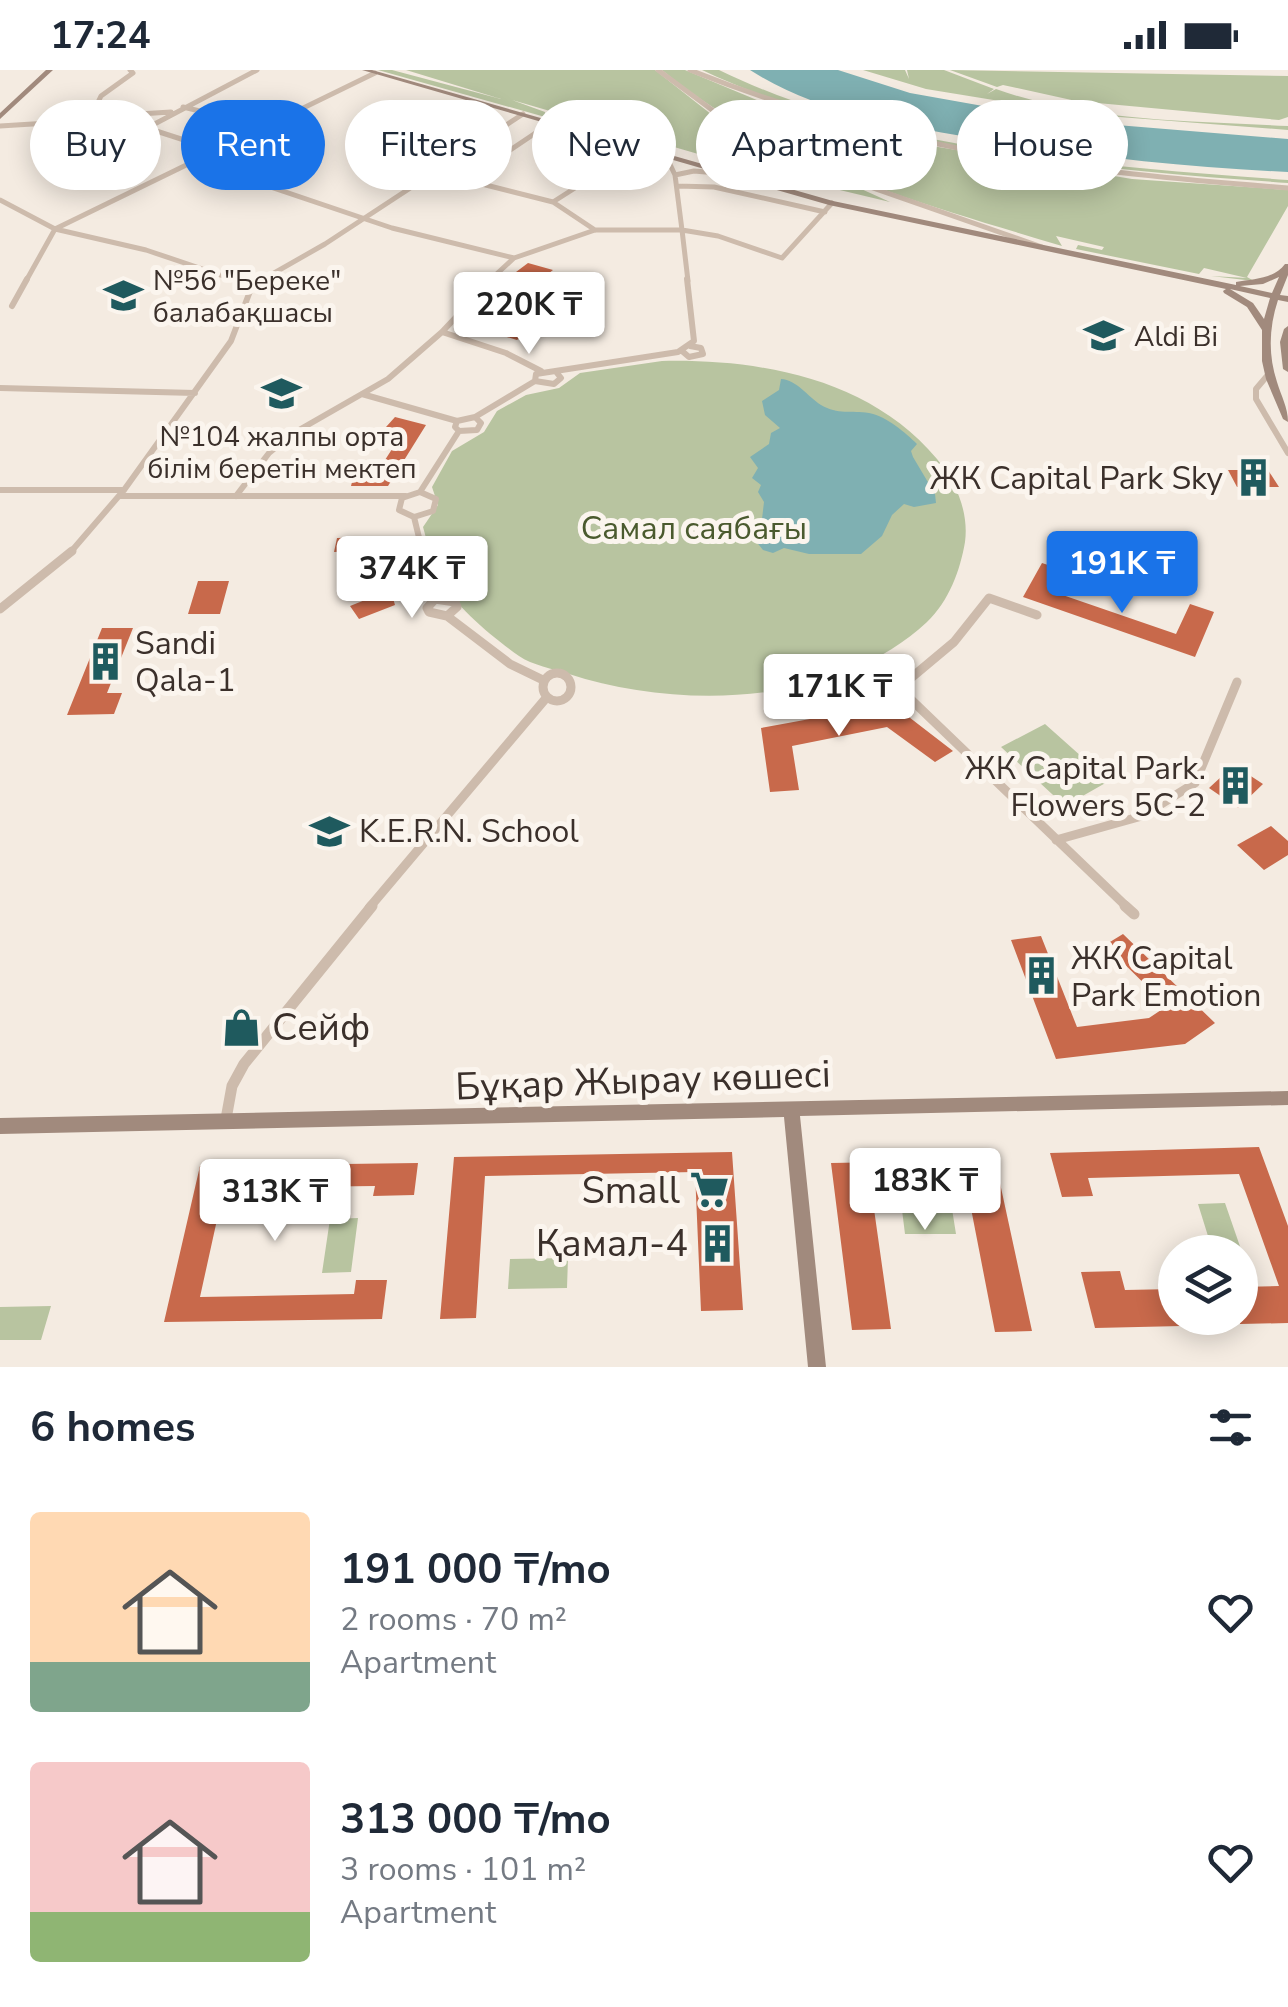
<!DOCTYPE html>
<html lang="en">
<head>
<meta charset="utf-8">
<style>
	body { margin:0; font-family:"Nunito Sans",sans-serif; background:#f2f2f3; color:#1f2937; height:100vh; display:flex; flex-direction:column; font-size:38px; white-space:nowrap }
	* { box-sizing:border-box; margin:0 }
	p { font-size:32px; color:#747a83 }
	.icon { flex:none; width:55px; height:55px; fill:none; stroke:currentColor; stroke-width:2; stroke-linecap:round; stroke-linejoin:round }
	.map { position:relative; height:1297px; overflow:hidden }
	.sheet { display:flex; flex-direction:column; background:#fff; flex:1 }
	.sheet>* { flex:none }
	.top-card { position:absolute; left:30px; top:30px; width:1230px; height:90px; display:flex; gap:20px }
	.tools { position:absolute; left:1158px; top:1165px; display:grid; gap:20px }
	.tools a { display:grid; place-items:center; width:100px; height:100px; border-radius:50%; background:#fff; box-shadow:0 5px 25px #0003; font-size:50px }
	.price { position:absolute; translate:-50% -85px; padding:0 22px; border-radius:10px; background:#fff; color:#222; font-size:32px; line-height:65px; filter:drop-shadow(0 2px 5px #0008) }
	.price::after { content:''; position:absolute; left:50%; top:60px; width:30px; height:22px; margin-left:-15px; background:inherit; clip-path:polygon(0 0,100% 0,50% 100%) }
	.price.selected { background:#1a73e8; color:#fff }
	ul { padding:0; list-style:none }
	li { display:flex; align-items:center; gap:30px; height:250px; padding:0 30px }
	li span { display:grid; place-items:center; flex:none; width:280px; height:200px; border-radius:10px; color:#555 }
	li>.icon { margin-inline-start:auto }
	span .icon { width:120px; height:120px; fill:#fffc; stroke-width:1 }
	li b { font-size:42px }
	h2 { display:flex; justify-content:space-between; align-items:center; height:120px; padding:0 30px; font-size:42px }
	.chip { padding:0 35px; border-radius:45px; background:#fff; box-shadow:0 5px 25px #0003; font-size:35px; line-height:90px }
	.chip.selected { background:#1a73e8; color:#fff }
	.status { display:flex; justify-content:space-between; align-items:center; height:70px; padding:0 50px; background:#fff; direction:ltr }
	.status svg { height:28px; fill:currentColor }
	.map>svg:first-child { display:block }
	.green { fill:#b8c4a0 }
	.water { fill:#7fb0b2 }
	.building { fill:#c8694b }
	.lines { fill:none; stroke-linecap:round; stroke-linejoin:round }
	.street-far3 { stroke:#cdbbac; stroke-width:5 }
	.street-far2 { stroke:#cdbbac; stroke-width:6 }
	.street-far1 { stroke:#cdbbac; stroke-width:9 }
	.street { stroke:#cdbbac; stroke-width:11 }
	.secondary { fill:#a18a7d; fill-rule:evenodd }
	.labels { text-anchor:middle; stroke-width:10; stroke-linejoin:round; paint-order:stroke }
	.far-poi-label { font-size:28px; fill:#3b302b; stroke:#fbf5ee; text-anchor:start }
	.poi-label { font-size:32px; fill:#3b302b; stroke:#fbf5ee; text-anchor:start }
	.park-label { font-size:32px; fill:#4a5a2e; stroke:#fbf5ee }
	.near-poi-label { font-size:38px; fill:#3b302b; stroke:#fbf5ee; text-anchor:end }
	.near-street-label { font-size:38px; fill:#3b302b; stroke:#fbf5ee }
</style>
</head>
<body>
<div class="status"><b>17:24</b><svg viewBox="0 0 49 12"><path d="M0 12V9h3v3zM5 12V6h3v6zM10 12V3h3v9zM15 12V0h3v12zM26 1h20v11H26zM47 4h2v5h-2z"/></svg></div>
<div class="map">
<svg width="1288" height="1297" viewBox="0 0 1288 1297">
	<rect width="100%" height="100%" fill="#f4ebe1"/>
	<path class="green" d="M378 0H392L501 29 406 0H655L716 48 753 70 890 132 743 97 512 30 545 42V47Z
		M662 0H685L781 40 890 69 1132 109 1288 120V136L1247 207 1254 211 1211 206 1247 208 1204 198 1199 204 1076 179 1078 175 1102 180 1104 177 1056 166 1062 176C923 134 779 96 662 0Z
		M702 0H719C888 82 1101 96 1288 110V113C1099 99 875 82 702 0Z
		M863 0H905L909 9 907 0H944L994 19 987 24 996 19C1088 52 1192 51 1288 56V60L1080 44 926 19Z
		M950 0 1288 6V47L1279 50 1076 31 1003 15 997 17Z
		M662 291C762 289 870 309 937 389 956 412 969 442 965 472 960 501 949 531 927 552 836 637 680 640 569 604 553 599 532 595 519 586 491 566 456 537 438 507 430 493 428 473 423 457L438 435 432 417 452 381 484 362 497 341 526 325 559 318 580 303Z
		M1045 654 1109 711 1065 736 1001 677Z
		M1225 1133 1244 1188H1240V1182H1213L1198 1134Z
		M952 1139 956 1164H905L902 1140Z
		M358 1148 351 1202 322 1203 330 1149Z
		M568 1188 567 1218 508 1219 510 1189Z
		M51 1236 41 1270H0V1237Z"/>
	<path class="water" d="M750 0H838L910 23 1068 51 1288 69V102C1181 97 1074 85 968 67 893 54 816 42 750 0Z
		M781 309C797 310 807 326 821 335 838 345 851 340 869 343 886 346 906 363 917 374L911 381 913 387 935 424 936 433 914 437 904 434 892 445 882 466 861 484H809L784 478 773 483 763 480 755 470 732 458 762 449 764 432 758 422 761 415 752 408 758 398 750 387 769 374 771 363 780 358 765 345 762 331 779 320Z"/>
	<path class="building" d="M528 193 553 200 544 207 536 205 487 251 526 262 517 270 464 254 508 213 504 211Z
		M395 347 426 355 388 416H351L354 404H376L403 362 386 357Z
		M1228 400H1268L1279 417H1237Z
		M375 467 395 535 359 549 350 536 370 528 357 481 334 482 337 468Z
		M1042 493 1063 500 1051 521 1176 564 1190 534 1214 542 1195 587 1023 527Z
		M198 511H229L220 544H188Z
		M102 558H133L107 623H122L114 644 67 645Z
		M892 634 953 681 935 692 887 657 792 676 799 720 770 722 761 658Z
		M1234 695 1263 714 1238 738 1209 718Z
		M1271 756 1288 771V785L1264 800 1237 775Z
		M1123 864 1215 953 1185 974 1056 989 1011 870 1041 866 1077 957 1149 948 1167 936 1105 875Z
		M1259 1077 1288 1156V1253L1240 1254V1217L1279 1216 1239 1104 1088 1108 1093 1126 1062 1127 1050 1083Z
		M732 1082 743 1240 701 1241 695 1102 485 1106 476 1248 440 1249 454 1087Z
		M995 1090 1032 1261 995 1262 968 1123 872 1125 891 1259 852 1260 831 1093Z
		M418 1093 414 1125 373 1126 375 1116 224 1118 200 1227 354 1224 356 1210H387L382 1249 164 1252 200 1096Z
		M1120 1201 1125 1220 1175 1219V1248H1225V1255L1095 1258 1081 1202Z"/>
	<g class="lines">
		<path class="street-far3" d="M130 0 133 3 101 26 91 47 171 42
			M658 0 727 51 827 102 1042 177
			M690 0C888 80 1077 102 1288 118
			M183 37 208 43
			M0 56 97 50
			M215 80 147 58 257 0
			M623 87 537 62 466 110 553 132 636 79
			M194 91 392 158 514 188
			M675 105 694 101 717 103
			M429 107 466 110
			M677 116 714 117 825 142
			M0 130 55 159 146 180 238 211
			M553 132 595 160
			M26 211 55 159 375 3
			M260 211 325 174 523 44
			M489 211 514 188 595 160H682L675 105 667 88
			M688 211 682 160 718 166 782 188 832 133"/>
		<path class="street-far2" d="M231 209 252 216
			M252 216 265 209
			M12 236 27 209
			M442 262 506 283 541 301
			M682 281 689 287 703 284 701 278 690 276
			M1267 306 1256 319V329L1288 383
			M535 311 554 314 561 308 557 303
			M0 318 195 323
			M362 324 457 351
			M459 361 477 360 481 353 475 347
			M0 420H124
			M420 422 459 361 455 357 457 351 475 347 535 311 536 304 678 282 694 271 687 209
			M420 422 436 429 433 441 414 447 399 440 402 428Z
			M119 426H406
			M236 426 269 383 292 364 388 309 442 262 492 209
			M414 447 423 484
			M69 484 124 420 231 271 252 216"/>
		<path class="street-far1" d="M423 481 435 529 427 538 429 542 447 546 510 594 543 610
			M435 529 455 532 457 537 447 546
			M0 539 72 481
			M1037 545 989 528 954 572 899 618 1128 838
			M543 617a14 14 0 1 1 28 0a14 14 0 1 1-28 0Z
			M1056 770 1142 746 1195 713 1237 612
			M369 838 547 627"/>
		<path class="street" d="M1125 836 1134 844
			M226 1049 232 1016 244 994 372 836"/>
		<path class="secondary" d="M46 0H53L0 49V43Z
			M362 0H372L833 131 1236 215V212C1253 209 1274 209 1285 194H1288V205L1280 225 1288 226V232L1278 230C1269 257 1268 285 1277 312 1281 326 1288 337 1288 352L1283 349 1266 309 1262 291V260L1247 237 1224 223 1223 221 1226 219 829 135ZM1279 207 1272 223 1240 216 1263 214ZM1230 219 1270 228 1264 249 1253 233Z
			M1288 256V302L1283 299 1280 272 1284 259Z
			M1288 1021V1035L800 1046 826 1297H808L784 1047 0 1064V1048Z"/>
	</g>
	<defs>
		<symbol id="school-bare" viewBox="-9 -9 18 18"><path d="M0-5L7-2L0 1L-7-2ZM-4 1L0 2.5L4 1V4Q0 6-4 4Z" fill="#1f5a5e" stroke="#fbf5ee" stroke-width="2.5" paint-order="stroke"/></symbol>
		<symbol id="building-bare" viewBox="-9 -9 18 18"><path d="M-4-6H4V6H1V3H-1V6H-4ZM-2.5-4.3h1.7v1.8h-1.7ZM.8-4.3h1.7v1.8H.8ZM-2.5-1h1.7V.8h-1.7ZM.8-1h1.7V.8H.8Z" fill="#1f5a5e" stroke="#fbf5ee" stroke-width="2.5" paint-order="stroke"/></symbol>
		<symbol id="shop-bare" viewBox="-9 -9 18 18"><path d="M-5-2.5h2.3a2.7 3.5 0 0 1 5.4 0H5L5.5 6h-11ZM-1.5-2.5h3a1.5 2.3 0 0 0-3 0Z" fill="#1f5a5e" stroke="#fbf5ee" stroke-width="2.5" paint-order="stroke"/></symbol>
		<symbol id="supermarket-bare" viewBox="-9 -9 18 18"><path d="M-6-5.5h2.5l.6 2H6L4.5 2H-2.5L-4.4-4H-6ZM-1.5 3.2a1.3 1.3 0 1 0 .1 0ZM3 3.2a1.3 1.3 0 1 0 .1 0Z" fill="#1f5a5e" stroke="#fbf5ee" stroke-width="2.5" paint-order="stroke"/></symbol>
	</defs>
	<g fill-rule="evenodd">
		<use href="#school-bare" x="96" y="198" width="55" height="55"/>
		<use href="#school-bare" x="1076" y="238" width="55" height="55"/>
		<use href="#school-bare" x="254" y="296" width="55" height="55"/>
		<use href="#building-bare" x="1226" y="380" width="55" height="55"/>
		<use href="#building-bare" x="78" y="564" width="55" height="55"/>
		<use href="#building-bare" x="1208" y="688" width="55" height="55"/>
		<use href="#school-bare" x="302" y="734" width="55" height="55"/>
		<use href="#building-bare" x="1014" y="878" width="55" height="55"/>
		<use href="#shop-bare" x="214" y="930" width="55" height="55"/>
		<use href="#supermarket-bare" x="682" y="1092" width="55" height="55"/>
		<use href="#building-bare" x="690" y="1146" width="55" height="55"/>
	</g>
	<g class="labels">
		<g class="far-poi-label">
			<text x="153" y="220">№56 "Береке"<tspan x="153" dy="32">балабақшасы</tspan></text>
			<text x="1134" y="276">Aldi Bi</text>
			<text x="282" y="376" text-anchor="middle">№104 жалпы орта<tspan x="282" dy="32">білім беретін мектеп</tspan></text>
		</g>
		<g class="poi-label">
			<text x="1223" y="419" text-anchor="end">ЖК Capital Park Sky</text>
			<text x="135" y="584">Sandi<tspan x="135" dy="37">Qala-1</tspan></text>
			<text x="1206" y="709" text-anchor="end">ЖК Capital Park.<tspan x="1206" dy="37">Flowers 5C-2</tspan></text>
			<text x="359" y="772">K.E.R.N. School</text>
			<text x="1071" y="899">ЖК Capital<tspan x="1071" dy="37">Park Emotion</tspan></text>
		</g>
		<g class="park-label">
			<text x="694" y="469">Самал саябағы</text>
		</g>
		<g class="near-poi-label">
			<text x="272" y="970" text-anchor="start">Сейф</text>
			<text x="680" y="1133">Small</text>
			<text x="688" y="1186">Қамал-4</text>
		</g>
		<g class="near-street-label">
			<text transform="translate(643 1010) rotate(-2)" y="13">Бұқар Жырау көшесі</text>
		</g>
	</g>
</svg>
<div class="tools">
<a><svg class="icon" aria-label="layers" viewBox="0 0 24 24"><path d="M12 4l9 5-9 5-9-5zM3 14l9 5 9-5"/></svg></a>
</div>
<b class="price" style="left:529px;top:287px">220K ₸</b>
<b class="price selected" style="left:1122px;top:546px">191K ₸</b>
<b class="price" style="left:412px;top:551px">374K ₸</b>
<b class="price" style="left:839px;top:669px">171K ₸</b>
<b class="price" style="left:925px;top:1163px">183K ₸</b>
<b class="price" style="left:275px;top:1174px">313K ₸</b>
<div class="top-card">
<a class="chip">Buy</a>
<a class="chip selected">Rent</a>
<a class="chip">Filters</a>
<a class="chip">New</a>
<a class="chip">Apartment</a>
<a class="chip">House</a>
</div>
</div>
<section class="sheet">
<h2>6 homes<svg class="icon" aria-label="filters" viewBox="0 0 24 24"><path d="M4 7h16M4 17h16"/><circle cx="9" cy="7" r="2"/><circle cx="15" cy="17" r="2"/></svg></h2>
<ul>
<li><span style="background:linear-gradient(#ffd9b3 75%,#7fa58c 0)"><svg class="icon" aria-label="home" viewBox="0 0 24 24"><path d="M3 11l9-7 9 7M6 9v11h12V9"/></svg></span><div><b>191 000 ₸/mo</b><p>2 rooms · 70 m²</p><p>Apartment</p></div><svg class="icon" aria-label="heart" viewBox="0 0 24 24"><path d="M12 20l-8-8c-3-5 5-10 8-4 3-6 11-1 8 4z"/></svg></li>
<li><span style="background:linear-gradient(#f6c9c9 75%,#8fb573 0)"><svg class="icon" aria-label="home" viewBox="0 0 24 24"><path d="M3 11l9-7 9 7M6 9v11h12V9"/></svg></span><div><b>313 000 ₸/mo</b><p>3 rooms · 101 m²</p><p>Apartment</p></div><svg class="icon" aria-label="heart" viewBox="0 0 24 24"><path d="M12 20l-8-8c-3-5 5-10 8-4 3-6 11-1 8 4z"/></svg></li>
</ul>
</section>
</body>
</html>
